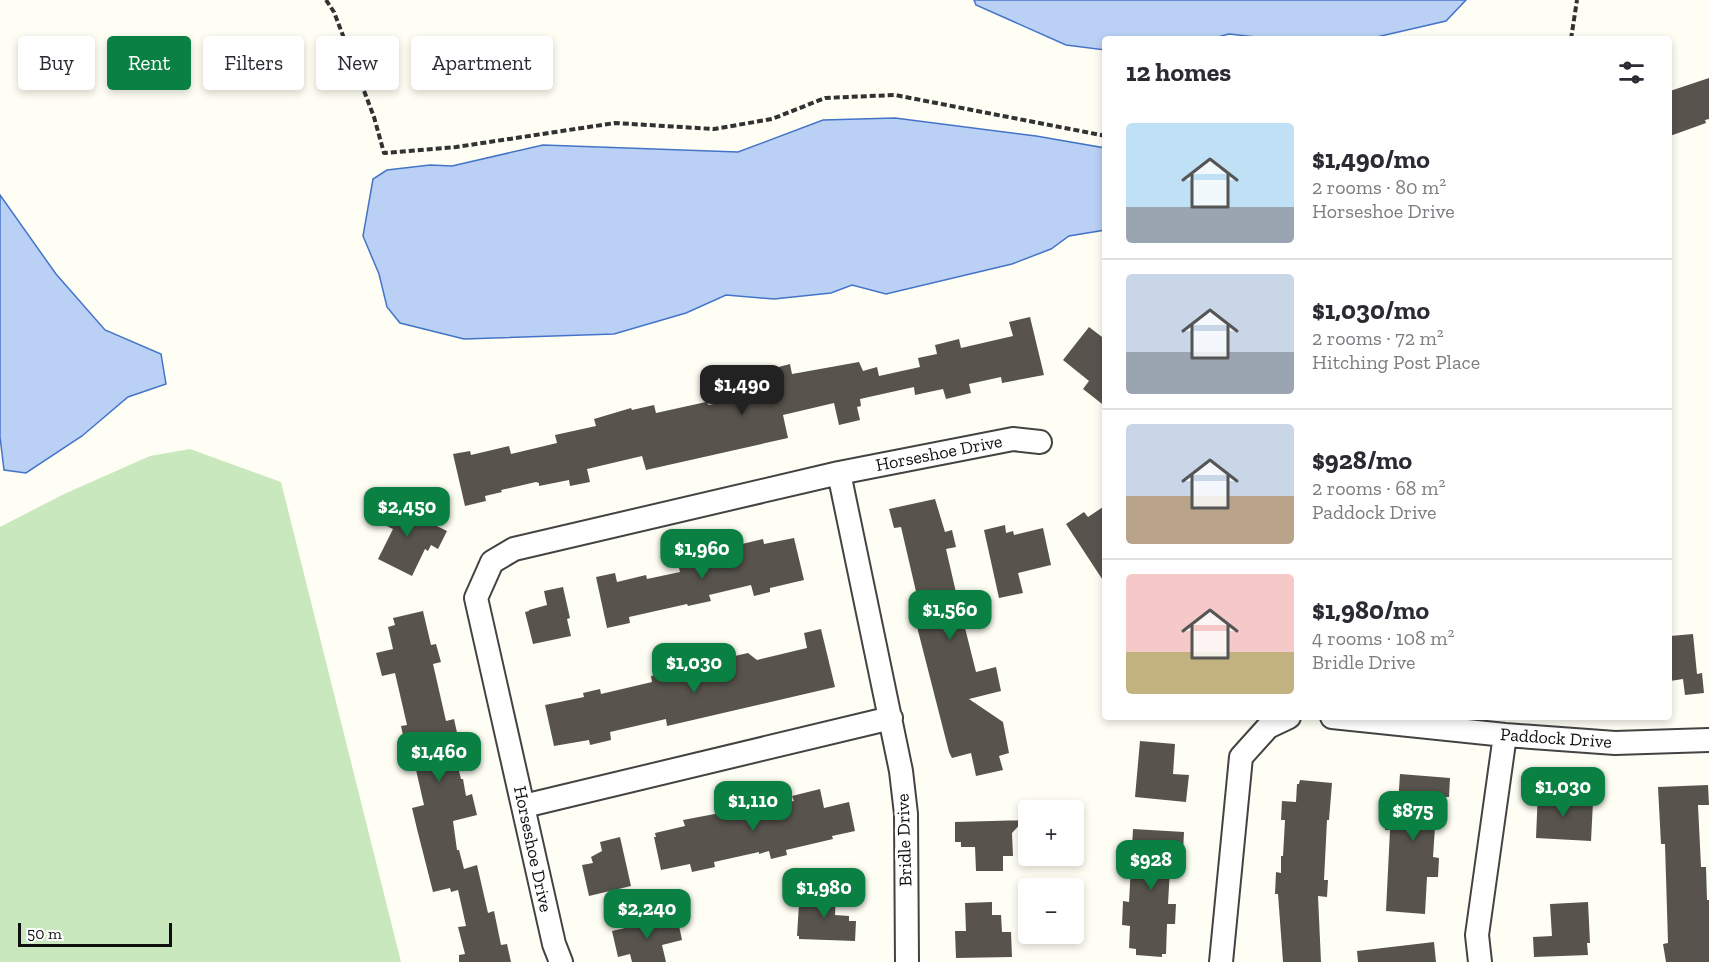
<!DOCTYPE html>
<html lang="en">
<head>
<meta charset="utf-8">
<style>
	body { margin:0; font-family:"Zilla Slab",serif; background:#f7f7f7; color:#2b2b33; height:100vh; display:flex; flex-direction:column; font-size:22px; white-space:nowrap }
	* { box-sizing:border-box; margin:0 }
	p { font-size:20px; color:#7c7c81 }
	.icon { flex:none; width:33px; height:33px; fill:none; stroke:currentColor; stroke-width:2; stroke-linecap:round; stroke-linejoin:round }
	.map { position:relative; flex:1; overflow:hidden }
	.details { position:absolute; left:1102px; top:36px; width:570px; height:684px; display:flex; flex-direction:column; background:#fff; border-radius:6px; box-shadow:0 3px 9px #0003 }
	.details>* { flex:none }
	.top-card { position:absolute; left:18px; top:36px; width:570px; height:54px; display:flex; gap:12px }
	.controls { position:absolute; left:1018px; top:800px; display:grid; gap:12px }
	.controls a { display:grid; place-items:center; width:66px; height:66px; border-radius:6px; background:#fff; box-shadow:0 3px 9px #0003; font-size:30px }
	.scale { position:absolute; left:18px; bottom:15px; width:154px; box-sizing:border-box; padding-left:6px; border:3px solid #101010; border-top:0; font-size:16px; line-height:21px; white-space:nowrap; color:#101010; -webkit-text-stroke:4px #fff; paint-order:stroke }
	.price { position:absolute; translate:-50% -51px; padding:0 14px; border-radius:12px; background:#0b8043; color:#fff; font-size:20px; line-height:39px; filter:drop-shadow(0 2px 3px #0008) }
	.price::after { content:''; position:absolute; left:50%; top:36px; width:18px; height:14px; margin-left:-9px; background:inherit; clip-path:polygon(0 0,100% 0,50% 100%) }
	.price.on { background:#222; color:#fff }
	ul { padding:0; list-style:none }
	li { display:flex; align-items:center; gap:18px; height:150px; padding:0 24px }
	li+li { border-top:2px solid #e1e1e2 }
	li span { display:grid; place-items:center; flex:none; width:168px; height:120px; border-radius:6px; color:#555 }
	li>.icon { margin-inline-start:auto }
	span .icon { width:72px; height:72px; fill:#fffc; stroke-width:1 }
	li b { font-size:26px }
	h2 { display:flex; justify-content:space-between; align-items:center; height:72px; padding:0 24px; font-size:26px }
	.tag { padding:0 21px; border-radius:6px; background:#fff; box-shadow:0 3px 9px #0003; font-size:21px; line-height:54px }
	.tag.on { background:#0b8043; color:#fff }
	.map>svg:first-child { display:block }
	.green { fill:#cae8be }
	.water { fill:#bad0f4; stroke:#4474c8; stroke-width:1.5 }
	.building { fill:#58544d }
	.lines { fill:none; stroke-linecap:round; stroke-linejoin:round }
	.minor-casing { stroke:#434343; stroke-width:26 }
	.path { stroke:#323232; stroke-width:4; stroke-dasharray:6 3; stroke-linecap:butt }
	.minor { stroke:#fff; stroke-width:22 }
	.labels { text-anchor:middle; stroke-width:6; stroke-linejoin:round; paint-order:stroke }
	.street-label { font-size:18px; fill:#101010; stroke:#fff }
</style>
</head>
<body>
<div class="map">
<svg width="1709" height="962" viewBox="0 0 1709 962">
	<rect width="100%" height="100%" fill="#fefef4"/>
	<path class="green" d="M190 449 281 482 401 962H0V527L64 494 150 456Z"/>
	<path class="water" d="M974 0H1466L1446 21 1368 39H1275L1229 34 1210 39H1106L1105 50 1066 45 976 5Z
		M895 118 1036 136 1105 148V230L1069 236 1051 249 1012 264 886 294 852 285 831 293 774 299 726 295 686 313 614 334 464 339 400 323 387 307 379 274 363 236 373 179 387 170 430 165 452 166 543 145 738 152 823 120Z
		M0 195 56 274 105 330 161 354 166 384 128 397 82 436 26 473 4 470 0 437Z"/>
	<path class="building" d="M1709 78V119L1705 120 1706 123 1670 136V91Z
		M1030 317 1044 375 1002 383 1001 377 969 384 971 393 946 399 943 389 915 395 914 387 860 399 861 406 857 407 860 420 839 425 834 403 783 415 788 438 646 470 642 456 587 469 590 482 570 486 569 480 539 486V483L536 482 501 490 502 492 485 496 486 501 465 506 453 454 470 451 471 455 509 446 511 454 557 443 555 435 596 426 594 419 631 408 632 410 654 405 656 413 706 402 709 405 755 395 752 379 772 372 771 369 790 364 792 374 859 362 863 371 877 367 879 376 920 367 918 358 937 354 935 345 959 339 961 348 1013 336 1009 322Z
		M1089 327 1106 340V407L1083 389 1089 381 1063 360Z
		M935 499 945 532 952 530 956 547 946 549 958 601 964 599 969 622 964 624 976 672 996 667 1001 691 969 699 1003 722 1009 753 999 756 1003 770 976 776 971 753 952 758 949 752 914 615 921 613 901 527 894 528 889 509Z
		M384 500 447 531 438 549 431 545 428 551 425 549 412 576 378 559 393 529 374 520Z
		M1106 505V585L1066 524 1084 512 1088 517Z
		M1005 525 1006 533 1013 531 1014 535 1043 528 1051 565 1018 573 1023 593 999 598 984 530Z
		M794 538 804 580 770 588V592L754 596 751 585 709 595 711 601 688 606 687 604 629 617 630 623 607 628 596 577 615 573 617 582 646 575 647 579 680 572 676 556 695 551 697 557 742 547V544L763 539 764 544Z
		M563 587 570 618 567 619 571 636 533 644 525 612 529 611V610L547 605 544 591Z
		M423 611 431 645 436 644 441 662 433 664 446 721 454 719 458 737 451 739 461 779H463L466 796 472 794 477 815 453 821 457 850H459L464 869 477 865 488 913 494 911 501 945 507 944 511 962H459V955L465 954 458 927 466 926 458 890 451 892 450 888 433 892 417 829 412 808 424 805 411 748 406 749 401 726 407 725 395 673 382 676 376 653 393 649 388 627 395 625 393 618Z
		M821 629 835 687 667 726 666 719 610 732 611 740 590 745 589 740 554 746 545 705 584 697 583 693 600 689 601 694 652 682 651 676 674 671V674L715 665 717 660 748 653 757 660 807 648 804 633Z
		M1693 634 1697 674 1702 673 1704 693 1685 695 1683 679 1670 681V636Z
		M1140 741 1175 744 1173 774 1189 775 1186 802 1135 797Z
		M1400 774 1450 778 1449 797H1437L1433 857 1439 858 1438 877H1427L1425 914 1386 911 1390 830H1385L1387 804H1398Z
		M1300 780 1332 783 1329 820H1327L1324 880H1328L1327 897 1318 896 1321 962H1283L1278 894H1275L1276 872 1281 873V856H1283L1285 820H1281L1282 801 1296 802 1297 784H1299Z
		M1708 785 1709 805H1698L1701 867H1706L1707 900H1709V962H1666L1663 944 1668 943 1665 844H1661L1658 787Z
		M820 789 824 808 849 802 855 831 832 836 833 839 786 850 787 855 771 859 769 851 759 854V852L714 862 715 867 692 872 690 864 661 870 654 837H656L655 833 685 826 683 820 741 809 742 813 794 801 792 796Z
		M1538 790 1558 791V800L1593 802 1591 841 1536 838Z
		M1024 820 1012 833 1013 856H1003V871H976L975 847H961V842H955V822Z
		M1133 829 1184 832 1183 852 1171 851 1168 904H1176L1175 924H1167L1166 954H1162V957L1136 955V949L1129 948 1130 926 1122 925 1123 901 1129 902Z
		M620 837 631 886 589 896 582 865 593 863 591 857 602 851 600 842Z
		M809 889 836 891 835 915 849 916V921H856L855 941 799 939V936H797L799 904H807Z
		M992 902V915H1001L1002 932H1011L1012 957 956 958 955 931H966L965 903Z
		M1588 902 1590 943H1587L1588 955 1534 957 1533 937 1552 936 1550 904Z
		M677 916 682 940 662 945 666 962H632L630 954 618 957 612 931Z
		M1434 942 1436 962H1358L1357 951Z"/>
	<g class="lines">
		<defs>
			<path id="minor" d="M839 473 901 771 906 814 907 962
				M1332 717 1505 735 1615 743 1709 740
				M524 806 891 718
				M561 962 554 944 476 598 492 562 514 549 839 473 1013 439 1040 442
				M1221 962 1241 757 1268 727 1289 717
				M1480 962 1477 935 1505 735"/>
		</defs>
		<use href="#minor" class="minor-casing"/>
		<path class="path" d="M326 0 334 12 374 117 384 153 456 147 615 123 714 129 772 119 825 98 895 95 1106 136
			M1571 39 1577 0"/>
		<use href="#minor" class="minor"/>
	</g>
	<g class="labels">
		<g class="street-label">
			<text transform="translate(939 453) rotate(-11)" y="6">Horseshoe Drive</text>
			<text transform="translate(1556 738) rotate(4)" y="6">Paddock Drive</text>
			<text transform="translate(904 840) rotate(-92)" y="6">Bridle Drive</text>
			<text transform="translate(533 849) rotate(78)" y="6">Horseshoe Drive</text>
		</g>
	</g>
</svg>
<div class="controls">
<a>+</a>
<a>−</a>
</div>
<div class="scale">50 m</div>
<b class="price on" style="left:742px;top:416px">$1,490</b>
<b class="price" style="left:407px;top:538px">$2,450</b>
<b class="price" style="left:702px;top:580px">$1,960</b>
<b class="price" style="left:950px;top:641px">$1,560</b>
<b class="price" style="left:694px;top:694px">$1,030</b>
<b class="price" style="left:439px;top:783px">$1,460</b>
<b class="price" style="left:1563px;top:818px">$1,030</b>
<b class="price" style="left:753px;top:832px">$1,110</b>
<b class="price" style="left:1413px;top:842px">$875</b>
<b class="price" style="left:1151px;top:891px">$928</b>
<b class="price" style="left:824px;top:919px">$1,980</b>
<b class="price" style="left:647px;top:940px">$2,240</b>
<div class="top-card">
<a class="tag">Buy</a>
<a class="tag on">Rent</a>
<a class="tag">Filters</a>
<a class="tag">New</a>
<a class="tag">Apartment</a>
</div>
<section class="details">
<h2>12 homes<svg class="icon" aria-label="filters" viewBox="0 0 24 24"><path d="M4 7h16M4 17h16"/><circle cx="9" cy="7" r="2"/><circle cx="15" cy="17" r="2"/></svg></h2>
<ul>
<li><span style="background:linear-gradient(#bfe0f5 70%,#9aa5b1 0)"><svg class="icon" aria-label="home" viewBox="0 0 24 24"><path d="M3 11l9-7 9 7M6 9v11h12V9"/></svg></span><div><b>$1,490/mo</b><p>2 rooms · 80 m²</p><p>Horseshoe Drive</p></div></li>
<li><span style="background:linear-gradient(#c9d6e8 65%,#9aa5b1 0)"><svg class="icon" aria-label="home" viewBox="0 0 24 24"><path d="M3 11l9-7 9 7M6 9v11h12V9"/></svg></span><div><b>$1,030/mo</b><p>2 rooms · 72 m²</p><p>Hitching Post Place</p></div></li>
<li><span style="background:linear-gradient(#c9d6e8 60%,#b9a48a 0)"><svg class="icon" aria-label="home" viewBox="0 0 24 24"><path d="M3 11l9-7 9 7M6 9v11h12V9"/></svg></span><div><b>$928/mo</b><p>2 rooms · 68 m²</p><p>Paddock Drive</p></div></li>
<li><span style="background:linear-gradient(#f6c9c9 65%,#c2b280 0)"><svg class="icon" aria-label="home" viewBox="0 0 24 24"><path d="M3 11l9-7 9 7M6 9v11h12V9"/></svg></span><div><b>$1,980/mo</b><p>4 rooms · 108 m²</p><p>Bridle Drive</p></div></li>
</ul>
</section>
</div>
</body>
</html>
